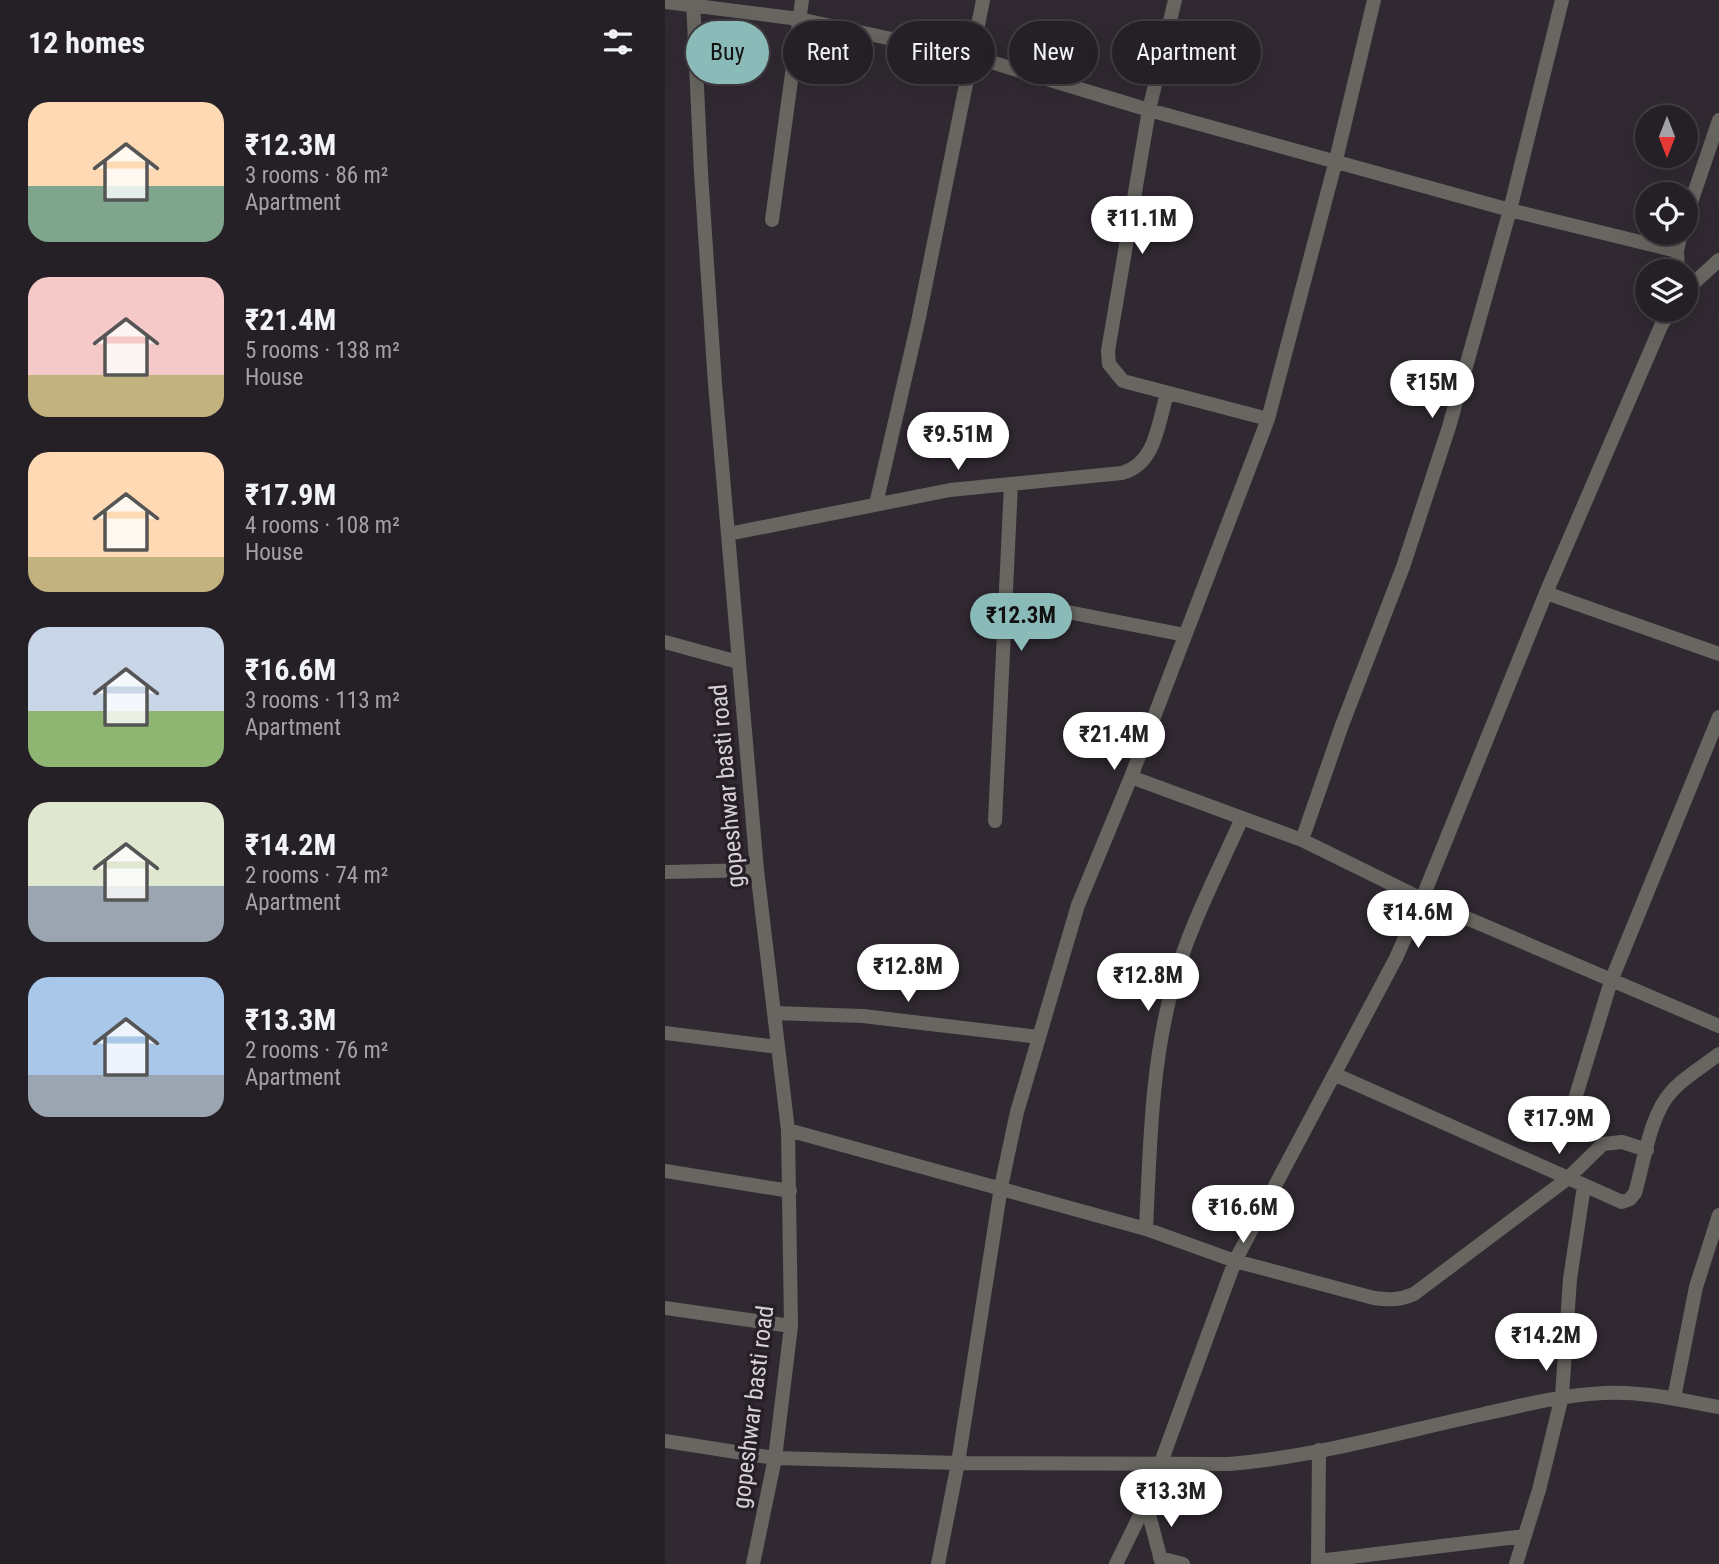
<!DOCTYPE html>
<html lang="en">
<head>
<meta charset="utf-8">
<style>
	body { margin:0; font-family:"Roboto Condensed",sans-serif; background:#2d272e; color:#f1f3f6; height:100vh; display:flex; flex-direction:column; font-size:26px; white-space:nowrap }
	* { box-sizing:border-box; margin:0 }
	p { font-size:23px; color:#a3a2a7 }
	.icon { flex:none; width:38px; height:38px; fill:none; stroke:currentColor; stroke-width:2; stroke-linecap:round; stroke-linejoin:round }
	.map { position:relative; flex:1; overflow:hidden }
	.sheet { display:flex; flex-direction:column; background:#251f26; width:665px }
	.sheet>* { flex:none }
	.top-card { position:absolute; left:21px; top:21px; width:665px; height:63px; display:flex; gap:14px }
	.needle { width:46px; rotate:180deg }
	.tools { position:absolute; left:970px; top:105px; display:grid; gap:14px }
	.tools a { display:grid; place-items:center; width:63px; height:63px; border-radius:50%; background:#251f26; box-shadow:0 7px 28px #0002,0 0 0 2px #423d43; font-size:35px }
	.price { position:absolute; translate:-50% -60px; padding:0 16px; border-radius:24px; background:#fff; color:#222; font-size:23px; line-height:46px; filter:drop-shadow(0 2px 4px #0008) }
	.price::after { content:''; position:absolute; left:50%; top:42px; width:21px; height:16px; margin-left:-10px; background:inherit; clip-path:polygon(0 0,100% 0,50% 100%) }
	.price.active { background:#8bbbb9; color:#111 }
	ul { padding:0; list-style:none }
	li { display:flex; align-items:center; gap:21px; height:175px; padding:0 28px }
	li span { display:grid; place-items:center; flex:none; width:196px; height:140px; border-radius:21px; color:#555 }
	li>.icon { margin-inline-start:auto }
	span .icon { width:84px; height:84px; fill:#fffc; stroke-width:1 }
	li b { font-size:30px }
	h2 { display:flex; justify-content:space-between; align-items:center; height:84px; padding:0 28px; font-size:30px }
	.tag { padding:0 24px; border-radius:32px; background:#251f26; box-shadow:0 7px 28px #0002,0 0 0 2px #423d43; font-size:24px; line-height:63px }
	.tag.active { background:#8bbbb9; color:#111 }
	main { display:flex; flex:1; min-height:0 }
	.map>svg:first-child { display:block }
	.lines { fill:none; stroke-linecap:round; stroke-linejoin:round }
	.street { stroke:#686660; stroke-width:14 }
	.labels { text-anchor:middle; stroke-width:7; stroke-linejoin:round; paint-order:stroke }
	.street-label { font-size:24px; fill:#d7d1d7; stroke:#271f28 }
</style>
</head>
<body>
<main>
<section class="sheet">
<h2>12 homes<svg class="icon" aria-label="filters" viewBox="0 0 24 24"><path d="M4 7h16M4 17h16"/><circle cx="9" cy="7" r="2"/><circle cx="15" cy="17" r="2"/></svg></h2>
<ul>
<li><span style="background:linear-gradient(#ffd9b3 60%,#7fa58c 0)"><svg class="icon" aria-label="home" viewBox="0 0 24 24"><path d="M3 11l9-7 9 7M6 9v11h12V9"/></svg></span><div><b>₹12.3M</b><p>3 rooms · 86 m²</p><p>Apartment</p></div></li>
<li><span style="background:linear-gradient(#f6c9c9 70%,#c2b280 0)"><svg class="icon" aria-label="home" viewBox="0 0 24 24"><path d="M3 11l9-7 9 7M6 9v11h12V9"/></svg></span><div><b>₹21.4M</b><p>5 rooms · 138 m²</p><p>House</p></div></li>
<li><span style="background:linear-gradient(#ffd9b3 75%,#c2b280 0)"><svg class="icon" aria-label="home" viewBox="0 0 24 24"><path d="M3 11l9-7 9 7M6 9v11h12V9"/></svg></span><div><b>₹17.9M</b><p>4 rooms · 108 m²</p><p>House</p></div></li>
<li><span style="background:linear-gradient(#c9d6e8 60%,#8fb573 0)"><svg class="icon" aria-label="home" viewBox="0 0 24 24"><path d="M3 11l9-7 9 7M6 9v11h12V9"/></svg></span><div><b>₹16.6M</b><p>3 rooms · 113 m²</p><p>Apartment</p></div></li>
<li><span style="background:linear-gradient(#dfe7d0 60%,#9aa5b1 0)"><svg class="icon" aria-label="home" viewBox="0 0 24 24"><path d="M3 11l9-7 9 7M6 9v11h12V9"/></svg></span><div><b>₹14.2M</b><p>2 rooms · 74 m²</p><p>Apartment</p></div></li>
<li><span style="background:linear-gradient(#a9c7e8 70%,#9aa5b1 0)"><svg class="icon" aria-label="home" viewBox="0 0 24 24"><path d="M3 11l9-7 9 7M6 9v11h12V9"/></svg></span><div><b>₹13.3M</b><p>2 rooms · 76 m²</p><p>Apartment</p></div></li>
</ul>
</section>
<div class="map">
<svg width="1054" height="1564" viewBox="0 0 1054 1564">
	<rect width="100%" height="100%" fill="#312932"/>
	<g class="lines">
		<path class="street" d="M28 0 36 173 50 384 92 870 123 1130 126 1326 110 1458 88 1564
			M510 0 484 110 443 351 444 364 458 381 603 419
			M0 2 134 19 306 56 484 110 845 210 1012 251
			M107 220 137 0
			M1020 220 1054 120
			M1013 271 1012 251 1016 233
			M1020 291 1054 260
			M211 504 253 322 318 0
			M63 534 285 490 457 473C491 464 493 423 502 394
			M881 593 1054 654
			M341 600 520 635
			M0 642 73 662
			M466 777 637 840 757 899 1054 1026
			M330 821 346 484
			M637 840 677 725 738 567 784 427 845 210 897 0
			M0 872 92 870
			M109 1013 198 1016 374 1037
			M0 1033 113 1047
			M669 1074 957 1202 965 1199 970 1193C979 1162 985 1114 1007 1091 1019 1077 1039 1066 1054 1054
			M910 1099 946 981 1054 717
			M123 1130 481 1229 570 1261 709 1298C724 1300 735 1300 749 1294L902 1179 938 1144 957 1142 982 1150
			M0 1171 125 1191
			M481 1229C485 1147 486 1065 508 985 523 929 553 872 577 818
			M0 1308 126 1326
			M1009 1398 1031 1287 1054 1215
			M0 1441 110 1458 293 1463 564 1464C650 1457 735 1432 819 1414 858 1405 898 1395 939 1393 978 1391 1015 1400 1054 1407
			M481 1503 497 1564
			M495 1558 518 1564
			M653 1561 860 1536
			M273 1564 293 1463 336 1187 352 1112 413 905 466 777 603 419 671 160 709 0
			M451 1564 481 1503 570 1261 731 958 757 899 881 593 996 326 1006 310
			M653 1564 654 1450
			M851 1564 874 1490 897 1396 905 1279 919 1186"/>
	</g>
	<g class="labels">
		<g class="street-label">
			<text transform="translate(62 786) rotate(-95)" y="8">gopeshwar basti road</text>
			<text transform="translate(88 1407) rotate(-83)" y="8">gopeshwar basti road</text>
		</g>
	</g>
</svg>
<div class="tools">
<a><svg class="needle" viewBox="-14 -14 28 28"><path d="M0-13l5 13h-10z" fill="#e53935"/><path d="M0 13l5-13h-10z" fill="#a3a2a7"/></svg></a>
<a><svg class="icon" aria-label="locate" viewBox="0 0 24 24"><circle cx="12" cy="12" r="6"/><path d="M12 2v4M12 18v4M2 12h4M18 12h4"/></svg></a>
<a><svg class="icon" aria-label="layers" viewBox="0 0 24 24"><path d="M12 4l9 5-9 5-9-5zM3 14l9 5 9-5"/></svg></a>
</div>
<b class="price" style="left:477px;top:256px">₹11.1M</b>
<b class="price" style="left:767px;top:420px">₹15M</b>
<b class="price" style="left:293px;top:472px">₹9.51M</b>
<b class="price active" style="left:356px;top:653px">₹12.3M</b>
<b class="price" style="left:449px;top:772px">₹21.4M</b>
<b class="price" style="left:753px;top:950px">₹14.6M</b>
<b class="price" style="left:243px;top:1004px">₹12.8M</b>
<b class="price" style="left:483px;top:1013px">₹12.8M</b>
<b class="price" style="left:894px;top:1156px">₹17.9M</b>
<b class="price" style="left:578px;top:1245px">₹16.6M</b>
<b class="price" style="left:881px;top:1373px">₹14.2M</b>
<b class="price" style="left:506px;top:1529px">₹13.3M</b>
<div class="top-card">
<a class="tag active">Buy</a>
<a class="tag">Rent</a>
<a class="tag">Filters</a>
<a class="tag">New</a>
<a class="tag">Apartment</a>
</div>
</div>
</main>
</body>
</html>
